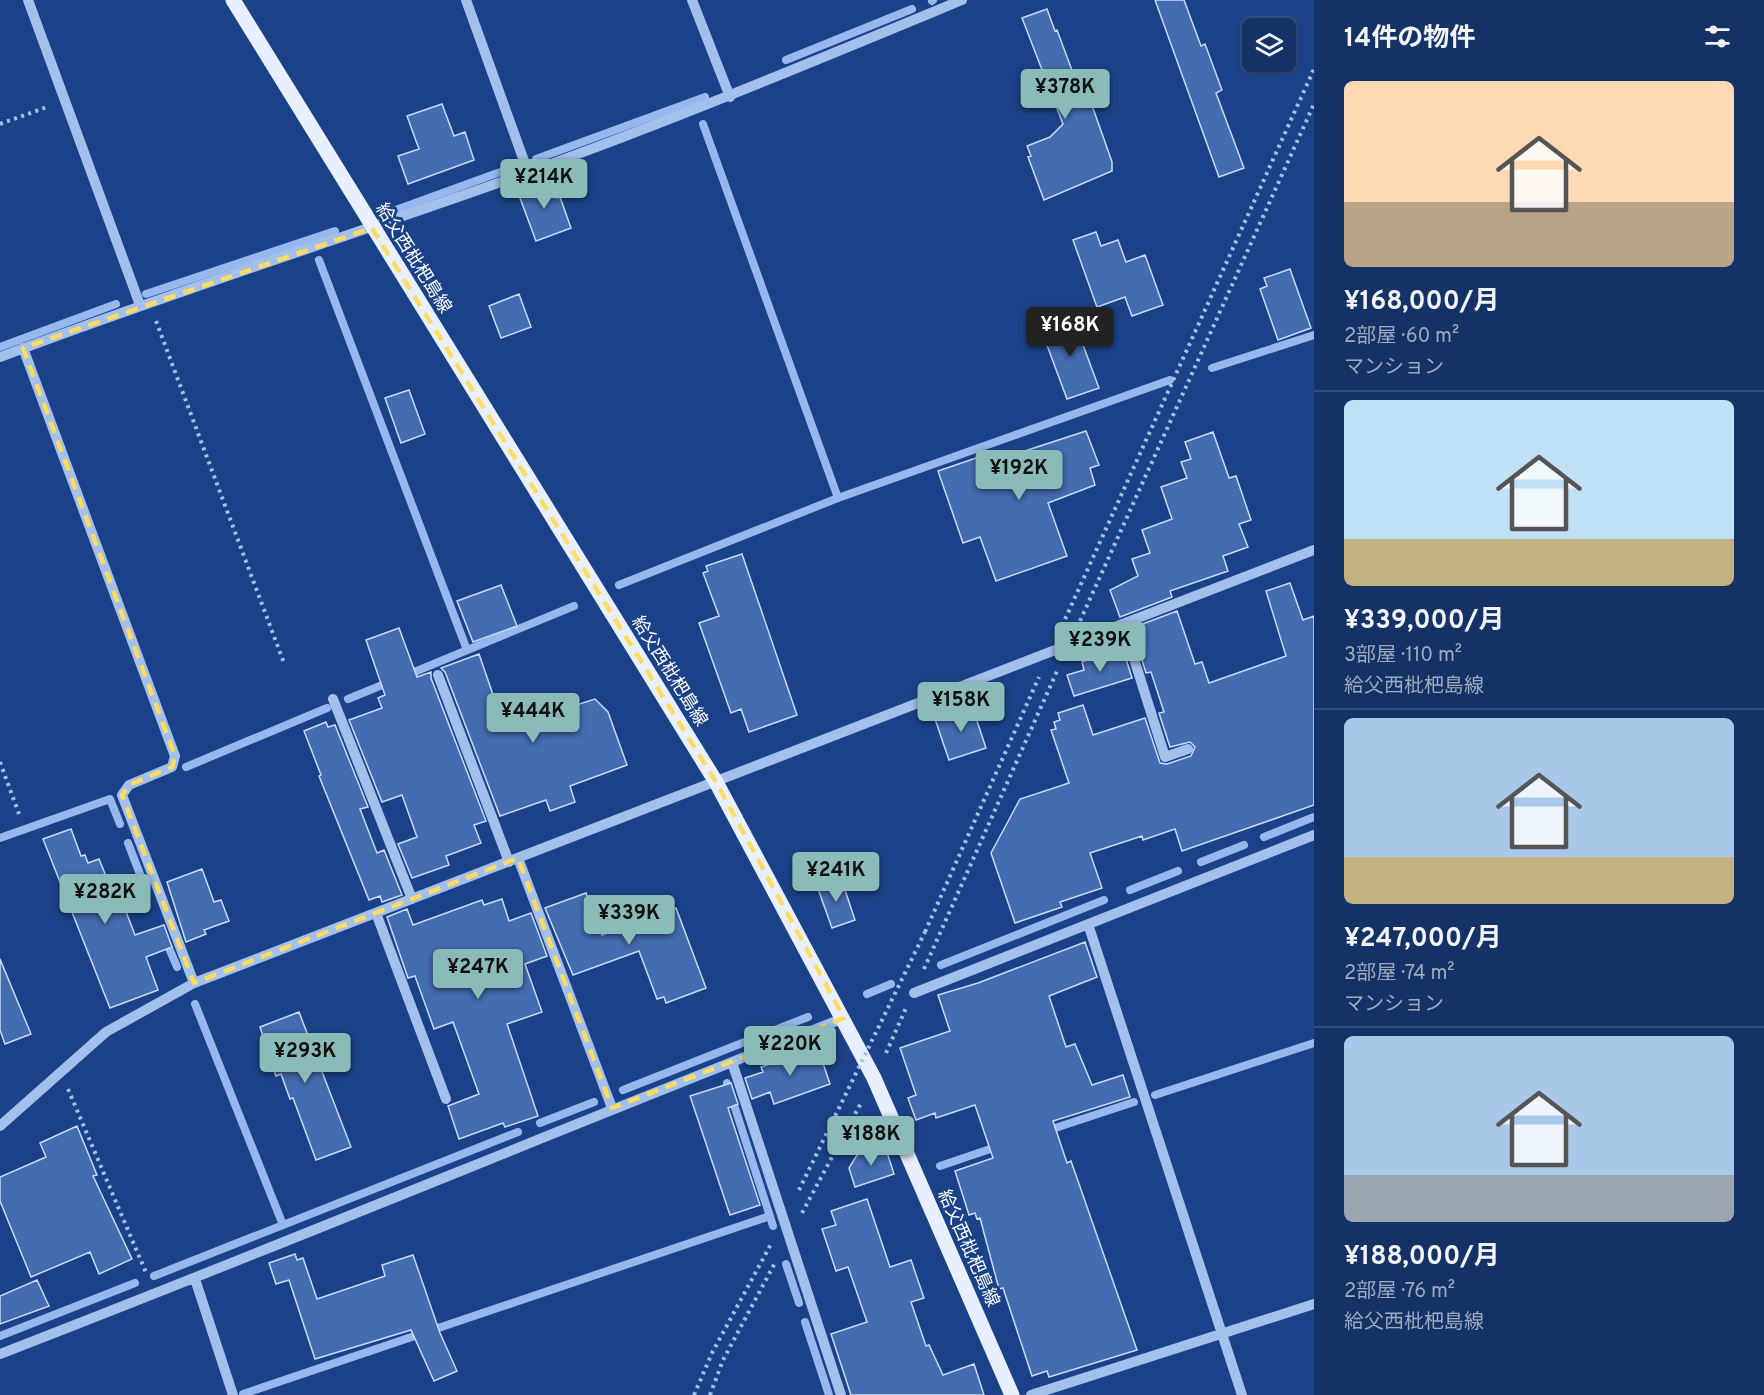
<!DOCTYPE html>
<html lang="ja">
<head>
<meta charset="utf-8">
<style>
	body { margin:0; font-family:Overpass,"Noto Sans JP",sans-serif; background:#1d3a6c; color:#f1f3f6; height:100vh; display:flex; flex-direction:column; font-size:22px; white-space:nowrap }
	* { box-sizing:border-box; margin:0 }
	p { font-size:20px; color:#9daabf }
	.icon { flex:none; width:33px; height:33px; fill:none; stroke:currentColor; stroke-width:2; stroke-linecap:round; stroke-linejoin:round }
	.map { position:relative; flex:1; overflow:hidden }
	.panel { display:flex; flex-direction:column; background:#143266; width:450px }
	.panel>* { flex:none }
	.fabs { position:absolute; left:1242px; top:18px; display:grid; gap:12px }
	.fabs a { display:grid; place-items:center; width:54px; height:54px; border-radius:9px; background:#143266; box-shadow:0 2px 4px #0004,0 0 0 2px #334d7a; font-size:30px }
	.price { position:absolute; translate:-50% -51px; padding:0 14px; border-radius:6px; background:#8bbbb9; color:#111; font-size:20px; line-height:39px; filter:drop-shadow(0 2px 3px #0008) }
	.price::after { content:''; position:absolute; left:50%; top:36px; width:18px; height:14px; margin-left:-9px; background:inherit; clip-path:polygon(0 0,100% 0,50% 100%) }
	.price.current { background:#222; color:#fff }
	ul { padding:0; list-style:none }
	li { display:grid; align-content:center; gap:12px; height:318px; padding:0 30px }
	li+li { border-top:2px solid #334d7a }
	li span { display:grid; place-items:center; height:186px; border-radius:9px; color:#555 }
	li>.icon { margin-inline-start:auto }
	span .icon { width:108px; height:108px; fill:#fffc; stroke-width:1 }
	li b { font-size:26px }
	h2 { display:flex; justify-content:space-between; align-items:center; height:72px; padding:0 30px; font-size:26px }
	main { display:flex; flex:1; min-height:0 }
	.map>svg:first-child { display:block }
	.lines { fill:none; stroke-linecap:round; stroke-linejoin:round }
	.stream { stroke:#96b8ee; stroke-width:8 }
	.building { fill:#446cb1; stroke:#c8dbf9; stroke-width:1.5 }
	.path { stroke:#a3bfec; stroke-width:4; stroke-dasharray:3 4.5; stroke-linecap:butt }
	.minor { stroke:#a3bfec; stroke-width:10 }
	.major { stroke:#e8efff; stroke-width:15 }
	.path-bridge { stroke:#a3bfec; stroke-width:4; stroke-dasharray:3 4.5; stroke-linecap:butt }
	.marked { fill:none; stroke:#fedc60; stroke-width:4.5; stroke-dasharray:12 8; stroke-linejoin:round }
	.labels { text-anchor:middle; stroke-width:6; stroke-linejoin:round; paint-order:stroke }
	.street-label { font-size:18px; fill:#fff; stroke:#1b4288 }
</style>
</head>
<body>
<main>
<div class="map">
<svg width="1314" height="1395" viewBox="0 0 1314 1395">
	<rect width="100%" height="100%" fill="#1b4288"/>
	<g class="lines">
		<path class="stream" d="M932 1 933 0
			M786 60 912 9
			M703 124 838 498
			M536 159 705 97
			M393 211 514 167
			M319 260 467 650
			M146 294 335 231
			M0 347 116 304
			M1212 368 1314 335
			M619 585 838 498 1170 380
			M407 675 574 606
			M348 699 392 681
			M186 767 327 708
			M1264 837 1314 817
			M0 838 110 799 120 824
			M128 843 143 882
			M1201 862 1244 845
			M1130 890 1178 871
			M166 941 177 967
			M941 965 1104 900
			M867 994 891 984
			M195 1004 283 1225
			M727 1083 773 1226
			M623 1090 808 1017
			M1155 1095 1314 1043
			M540 1123 594 1102
			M1046 1131 1134 1102
			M940 1166 999 1146
			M786 1264 799 1303
			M154 1276 518 1132
			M805 1322 829 1395
			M0 1336 135 1283
			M243 1394 770 1216"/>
	</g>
	<path class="building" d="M1155 0H1184L1201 46 1205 44 1222 90 1216 93 1244 168 1219 177Z
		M1047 9 1055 31 1057 30 1082 97 1088 94 1112 162V171L1044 200 1028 157 1031 156 1027 146 1050 137 1063 124 1022 18Z
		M442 104 454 136 465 132 474 160 408 184 398 156 419 149 407 116Z
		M549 179 557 198 560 197 571 228 536 241 517 190Z
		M1096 232 1101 246 1118 240 1126 262 1145 255 1163 305 1132 316 1125 297 1097 307 1073 240Z
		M1290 269 1311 328 1278 340 1260 289 1267 286 1264 278Z
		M519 294 531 327 501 338 489 306Z
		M1073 318 1099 388 1067 399 1041 329Z
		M409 390 425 434 401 443 385 398Z
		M1086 431 1099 465 1090 468 1095 485 1048 503 1067 556 996 581 980 537 963 543 938 471 982 456 985 464Z
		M1213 432 1229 478 1236 476 1251 520 1239 524 1248 547 1223 556 1228 571 1170 591 1172 597 1120 617 1110 590 1138 576 1132 559 1150 553 1142 530 1172 519 1161 487 1187 478 1181 462 1191 459 1185 442Z
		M742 554 797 715 749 732 741 709 731 713 699 623 719 616 703 573 708 571 706 566Z
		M1290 583 1303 620 1314 616V805L1182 851 1175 829 1143 840 1142 836 1090 853 1102 888 1060 902 1062 907 1015 923 991 853 1020 799 1069 783 1051 730 1056 729 1054 722 1060 720 1058 713 1083 705 1093 735 1145 718 1160 763 1167 764 1191 756 1195 747 1190 742 1170 747 1159 713 1164 712 1151 672 1146 673 1132 628 1177 611 1195 664 1202 662 1209 683 1286 656 1266 591Z
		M501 585 517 626 473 642 457 601Z
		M399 628 417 677 431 672V678L486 821 474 825 481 843 446 856 449 865 412 878 398 844 417 837 402 795 382 802 349 720 382 708 378 698 385 695 366 640Z
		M1123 649 1132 678 1074 696 1067 675 1084 670 1082 662Z
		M479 654 498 709 504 707 510 726 595 699 608 712 627 765 570 786 575 802 550 811 546 800 500 816 445 672 441 668Z
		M972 706 986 748 949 760 935 719Z
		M326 722 328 727 335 725 368 807 360 809 377 853 384 850 402 895 382 902 380 896 369 900 319 776 321 775 304 731Z
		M71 829 81 856 85 855 88 863 99 859 120 911 125 909 135 935 164 925 172 947 146 957 158 990 110 1008 43 839Z
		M202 869 214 902 221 900 229 921 204 930 206 934 186 942 167 882Z
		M841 878 855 920 832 928 817 886Z
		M586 893 602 935 676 908 706 988 666 1003 664 997 657 999 639 951 573 975 545 908Z
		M502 899 509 921 531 913 547 956 525 964 542 1012 507 1024 538 1116 505 1127 503 1123 459 1139 448 1106 479 1094 453 1022 434 1029 415 976 408 978 387 917 407 909 413 925 482 900 484 905Z
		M1085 942 1097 977 1049 996 1066 1047 1075 1044 1092 1085 1123 1075 1130 1097 1053 1121 1067 1163 1071 1161 1137 1350 1049 1377 1047 1371 1032 1376 1003 1288 999 1289 980 1218 977 1219 975 1213 969 1215 955 1171 993 1158 975 1105 936 1118 935 1113 916 1120 908 1098 916 1095 900 1048 950 1031 938 995 978 983Z
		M0 959 31 1034 5 1044 0 1030Z
		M299 1012 351 1147 316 1160 293 1098 290 1099 281 1074 276 1076 260 1027Z
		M818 1048 830 1084 774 1104 770 1092 752 1099 745 1078 763 1072 761 1067Z
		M731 1083 738 1104 728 1108 760 1205 730 1215 690 1096Z
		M77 1126 97 1175 93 1176 132 1259 99 1274 90 1252 31 1277 0 1201V1177L46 1157 40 1143Z
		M885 1146 894 1174 855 1187 849 1168 857 1155Z
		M867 1199 890 1267 911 1260 924 1298 911 1302 926 1346 929 1345 943 1375 974 1364 984 1395H851L831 1334 867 1322 848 1267 836 1271 822 1229 836 1225 831 1211Z
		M295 1254 297 1260 303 1258 317 1299 385 1276 382 1265 413 1255 440 1333 457 1371 434 1381 411 1330 315 1359 289 1280 276 1284 269 1263Z
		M37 1280 49 1306 0 1324V1296Z"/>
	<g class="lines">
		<path class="path" d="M0 124 47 107
			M156 321 284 663
			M1080 621 1314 104
			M1062 626 1314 69
			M0 762 19 814
			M925 932 1039 677
			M924 969 1058 669
			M886 1053 906 1008
			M68 1089 147 1275
			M802 1213 861 1103
			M694 1395 712 1353 771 1244
			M710 1395 723 1360 776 1261"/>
		<path class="minor" d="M28 0 140 305
			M466 0 528 172
			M692 0 730 97
			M23 348 175 756 172 767 129 785 122 795 194 983
			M0 357C174 291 351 236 526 173 673 120 817 60 962 0
			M1123 624 1165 757 1188 749
			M438 675 509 862
			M333 699 412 899
			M518 858 612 1108
			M376 913 446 1099
			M1088 924 1242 1395
			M914 993 1314 835
			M732 1062 841 1395
			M0 1126 106 1032 194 983 1314 550
			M195 1279 233 1395
			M0 1354C283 1245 562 1128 844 1018
			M1031 1395 1314 1304"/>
		<path class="major" d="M233 0 716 782 874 1078 1012 1395"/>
		<path class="path-bridge" d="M799 1190 925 932"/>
	</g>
	<path class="marked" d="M372 228 716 782 844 1018 612 1108 518 858 194 983 122 795 129 785 172 767 175 756 23 348Z"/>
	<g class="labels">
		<g class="street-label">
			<text transform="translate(414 258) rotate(58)" y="6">給父西枇杷島線</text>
			<text transform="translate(670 671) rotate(58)" y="6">給父西枇杷島線</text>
			<text transform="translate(969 1248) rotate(66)" y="6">給父西枇杷島線</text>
		</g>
	</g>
</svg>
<div class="fabs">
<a><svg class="icon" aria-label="layers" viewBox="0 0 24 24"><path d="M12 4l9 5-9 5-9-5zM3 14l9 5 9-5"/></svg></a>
</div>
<b class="price" style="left:1065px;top:120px">¥378K</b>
<b class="price" style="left:544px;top:210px">¥214K</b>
<b class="price current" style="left:1070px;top:358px">¥168K</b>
<b class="price" style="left:1019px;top:501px">¥192K</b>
<b class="price" style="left:1100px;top:673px">¥239K</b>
<b class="price" style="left:961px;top:733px">¥158K</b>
<b class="price" style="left:533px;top:744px">¥444K</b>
<b class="price" style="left:836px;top:903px">¥241K</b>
<b class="price" style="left:105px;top:925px">¥282K</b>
<b class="price" style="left:629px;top:946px">¥339K</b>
<b class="price" style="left:478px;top:1000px">¥247K</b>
<b class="price" style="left:790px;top:1077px">¥220K</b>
<b class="price" style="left:305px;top:1084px">¥293K</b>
<b class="price" style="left:871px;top:1167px">¥188K</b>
</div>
<section class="panel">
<h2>14件の物件<svg class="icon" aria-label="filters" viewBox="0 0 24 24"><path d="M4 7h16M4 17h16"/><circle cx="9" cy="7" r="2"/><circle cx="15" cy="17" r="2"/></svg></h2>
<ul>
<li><span style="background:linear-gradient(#ffd9b3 65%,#b9a48a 0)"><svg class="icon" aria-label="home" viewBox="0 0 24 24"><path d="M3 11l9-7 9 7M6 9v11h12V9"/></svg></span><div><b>¥168,000/月</b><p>2部屋 · 60 m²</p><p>マンション</p></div></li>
<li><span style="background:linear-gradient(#bfe0f5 75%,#c2b280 0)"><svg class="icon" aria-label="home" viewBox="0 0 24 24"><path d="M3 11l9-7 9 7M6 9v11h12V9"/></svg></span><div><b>¥339,000/月</b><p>3部屋 · 110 m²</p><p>給父西枇杷島線</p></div></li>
<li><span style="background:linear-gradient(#a9c7e8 75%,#c2b280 0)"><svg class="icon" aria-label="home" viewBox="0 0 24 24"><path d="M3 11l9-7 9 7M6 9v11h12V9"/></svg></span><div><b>¥247,000/月</b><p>2部屋 · 74 m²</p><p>マンション</p></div></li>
<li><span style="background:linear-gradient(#a9c7e8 75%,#9aa5b1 0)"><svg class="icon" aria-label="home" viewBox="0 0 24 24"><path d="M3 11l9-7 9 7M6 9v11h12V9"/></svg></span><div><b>¥188,000/月</b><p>2部屋 · 76 m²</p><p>給父西枇杷島線</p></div></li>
</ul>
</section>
</main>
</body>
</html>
